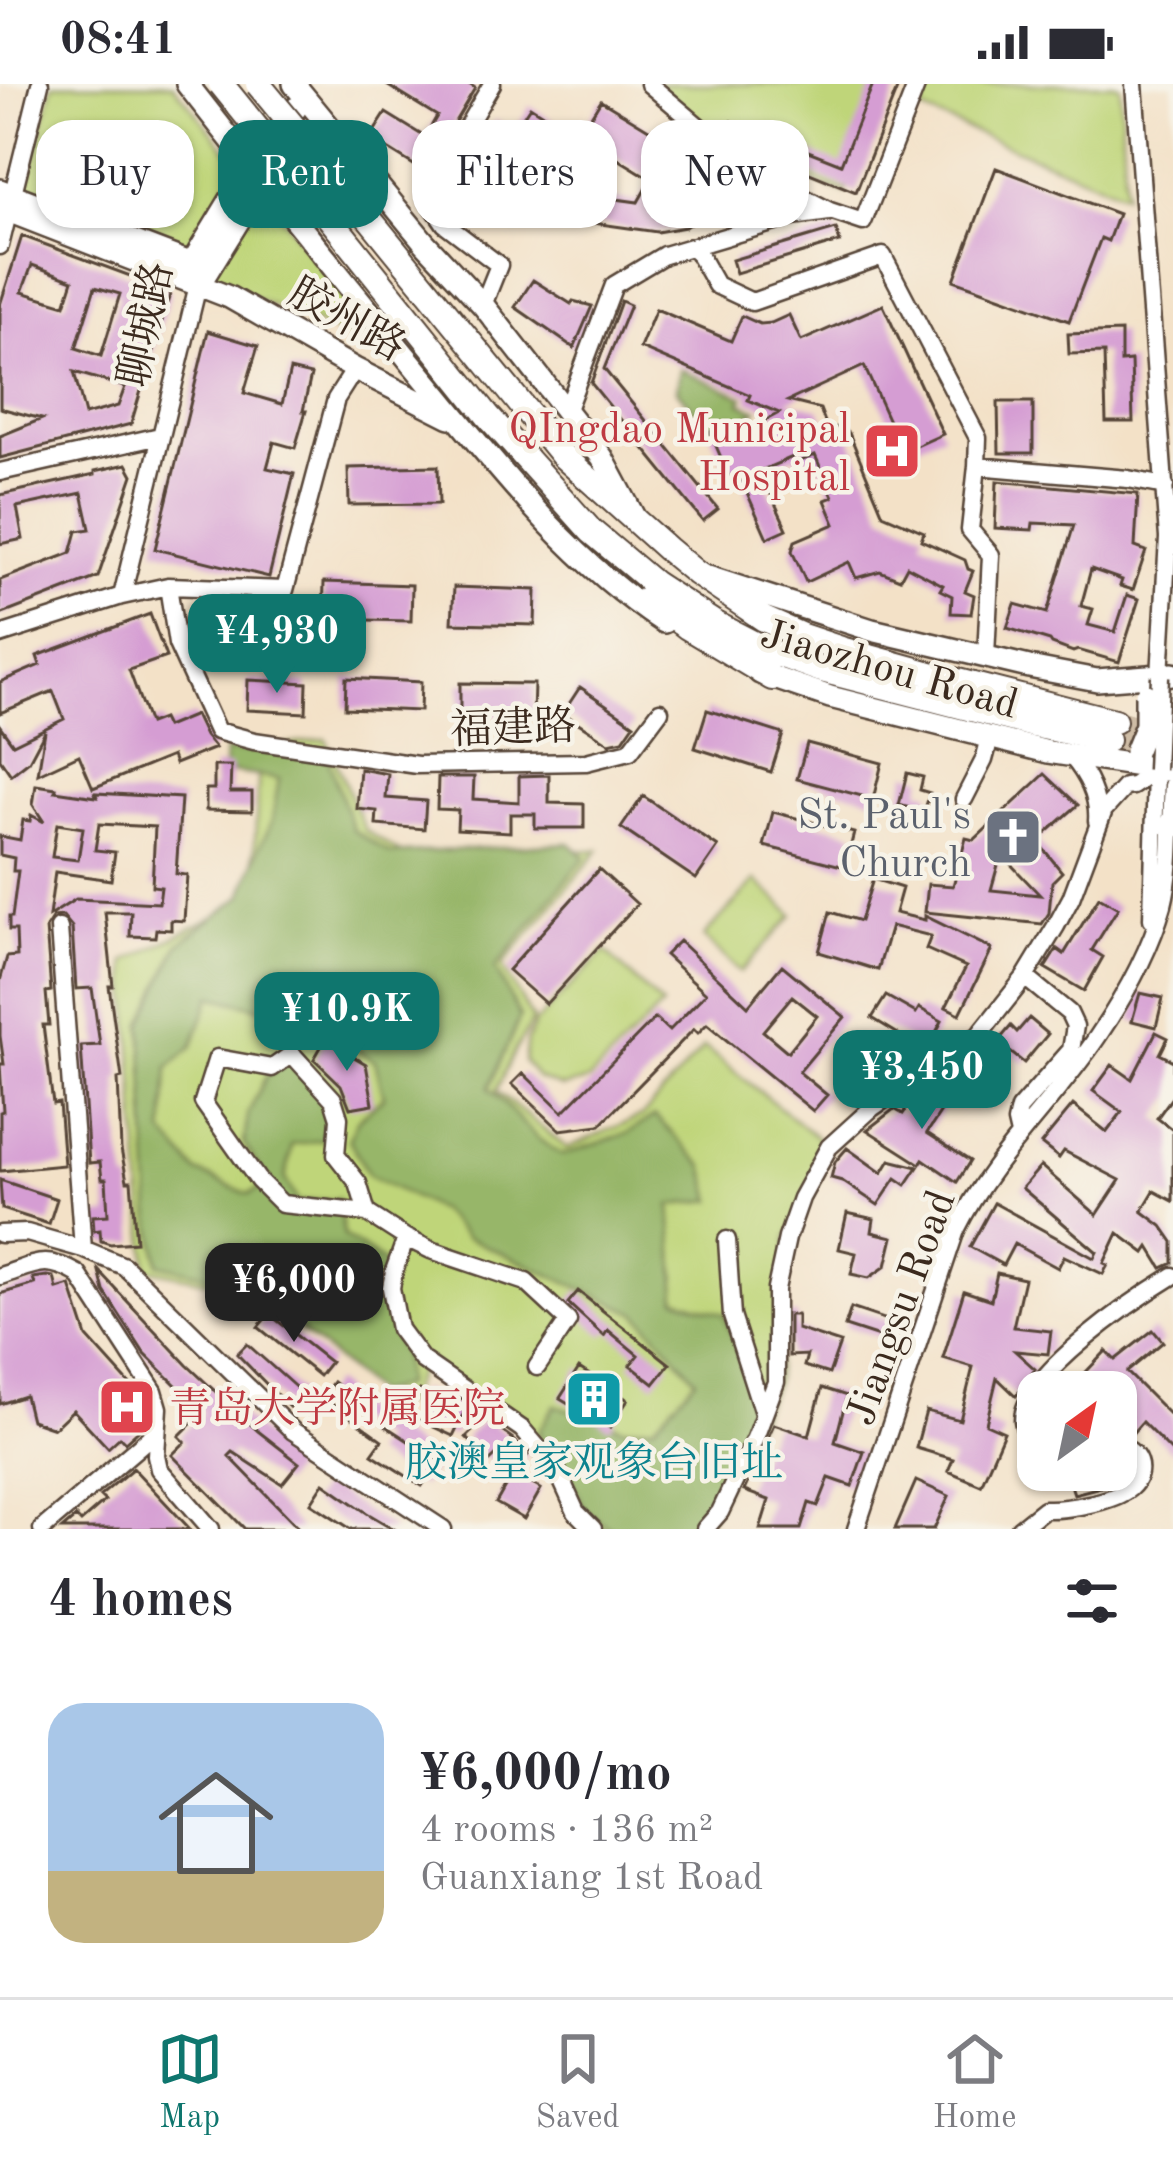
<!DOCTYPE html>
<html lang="en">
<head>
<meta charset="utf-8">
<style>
	body { margin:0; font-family:"Old Standard TT","Noto Serif SC",serif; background:#f2f2f3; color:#2b2b33; height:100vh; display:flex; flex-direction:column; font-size:45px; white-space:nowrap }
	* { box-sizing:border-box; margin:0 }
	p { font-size:39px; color:#7c7c81 }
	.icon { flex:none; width:66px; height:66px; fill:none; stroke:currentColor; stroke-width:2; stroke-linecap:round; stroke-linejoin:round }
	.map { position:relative; height:1445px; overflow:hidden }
	.sheet { display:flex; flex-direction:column; background:#fff; flex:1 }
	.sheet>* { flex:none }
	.top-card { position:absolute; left:36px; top:36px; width:1101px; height:108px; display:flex; gap:24px }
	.needle { width:78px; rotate:33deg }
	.fabs { position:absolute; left:1017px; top:1287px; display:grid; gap:24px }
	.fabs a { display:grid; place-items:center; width:120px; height:120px; border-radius:24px; background:#fff; box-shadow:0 3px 9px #0004; font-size:60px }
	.price { position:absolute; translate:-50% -102px; padding:0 27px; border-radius:24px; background:#0f766e; color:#fff; font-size:39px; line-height:78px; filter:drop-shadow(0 3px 6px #0008) }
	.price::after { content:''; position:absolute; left:50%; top:72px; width:36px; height:27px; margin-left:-18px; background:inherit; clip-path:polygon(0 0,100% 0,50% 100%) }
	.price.selected { background:#222; color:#fff }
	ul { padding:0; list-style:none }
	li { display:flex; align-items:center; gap:36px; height:300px; padding:0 48px }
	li+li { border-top:3px solid #e1e1e2 }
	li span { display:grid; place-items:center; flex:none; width:336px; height:240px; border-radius:36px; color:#555 }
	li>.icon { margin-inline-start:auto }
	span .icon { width:144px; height:144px; fill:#fffc; stroke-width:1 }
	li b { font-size:51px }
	h2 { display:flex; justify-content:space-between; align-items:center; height:144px; padding:0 48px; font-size:51px }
	.chip { padding:0 42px; border-radius:36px; background:#fff; box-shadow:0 3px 9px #0004; font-size:42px; line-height:108px }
	.chip.selected { background:#0f766e; color:#fff }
	.status { display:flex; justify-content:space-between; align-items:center; height:84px; padding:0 60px; background:#fff; direction:ltr }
	.status svg { height:33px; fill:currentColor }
	.tabs { display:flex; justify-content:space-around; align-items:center; height:168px; border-top:3px solid #e1e1e2; background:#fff; font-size:33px; color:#7c7c81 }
	.tabs a { display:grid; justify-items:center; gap:6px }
	.tabs .selected { color:#0f766e }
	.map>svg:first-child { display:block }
	.green { fill:#bfd579; stroke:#7d804c; stroke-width:3 }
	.forest { fill:#97b669; stroke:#697044; stroke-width:3 }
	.building { fill:#d59dd3; fill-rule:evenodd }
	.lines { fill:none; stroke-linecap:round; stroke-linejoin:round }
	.highway-tunnel { stroke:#cebca5; stroke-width:24; stroke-dasharray:24 12; stroke-linecap:butt }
	.minor-casing { stroke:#574537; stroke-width:21 }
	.major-casing { stroke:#574537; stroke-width:26 }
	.highway-casing { stroke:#574537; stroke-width:28 }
	.minor { stroke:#fff; stroke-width:16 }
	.major { stroke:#fff; stroke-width:21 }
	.highway { stroke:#fff; stroke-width:24 }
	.minor-bridge-casing { stroke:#574537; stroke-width:21; stroke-linecap:butt }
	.major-bridge-casing { stroke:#574537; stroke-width:26; stroke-linecap:butt }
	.highway-bridge-casing { stroke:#574537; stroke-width:28; stroke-linecap:butt }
	.minor-bridge { stroke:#fff; stroke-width:16 }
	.major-bridge { stroke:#fff; stroke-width:21 }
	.highway-bridge { stroke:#fff; stroke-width:24 }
	.labels { text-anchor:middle; stroke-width:9; stroke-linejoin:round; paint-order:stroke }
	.street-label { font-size:42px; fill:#3b2a1e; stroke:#f7f3e8 }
	.health-label { font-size:42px; fill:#be3a42; stroke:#f7f3e8; text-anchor:end }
	.worship-label { font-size:42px; fill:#5b616d; stroke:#f7f3e8; text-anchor:end }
	.culture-label { font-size:42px; fill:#0d838f; stroke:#f7f3e8 }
</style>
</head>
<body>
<div class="status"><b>08:41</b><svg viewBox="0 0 49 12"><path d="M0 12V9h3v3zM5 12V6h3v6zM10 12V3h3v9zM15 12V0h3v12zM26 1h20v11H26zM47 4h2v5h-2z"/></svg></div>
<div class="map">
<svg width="1173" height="1445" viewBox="0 0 1173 1445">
	<rect width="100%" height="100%" fill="#f7f3e8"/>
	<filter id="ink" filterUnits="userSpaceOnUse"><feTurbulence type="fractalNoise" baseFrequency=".00833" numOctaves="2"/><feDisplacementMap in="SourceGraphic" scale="24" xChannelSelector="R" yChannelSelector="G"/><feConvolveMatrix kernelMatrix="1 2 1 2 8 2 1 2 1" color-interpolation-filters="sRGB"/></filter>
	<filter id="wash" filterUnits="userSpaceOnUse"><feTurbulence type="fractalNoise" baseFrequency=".004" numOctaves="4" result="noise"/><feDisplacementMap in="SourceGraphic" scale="48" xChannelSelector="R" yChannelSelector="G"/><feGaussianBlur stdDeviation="2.7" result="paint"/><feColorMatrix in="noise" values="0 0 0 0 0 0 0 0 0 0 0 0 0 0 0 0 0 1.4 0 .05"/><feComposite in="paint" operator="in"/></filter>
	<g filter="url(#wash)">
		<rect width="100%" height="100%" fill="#f3e1c7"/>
		<path class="green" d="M53 0H173L376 249 352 254 22 121Z
			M649 0H889L845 109 715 56Z
			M931 0H1115L1120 2 1125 110 921 26Z
			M326 655 365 746 405 772 599 766 502 882 533 936 514 968 496 1007 567 1064 642 1032 704 963 829 1063 787 1154 776 1298 705 1445H593L522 1345 422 1277 405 1320 353 1287 245 1205 147 1185 126 878 252 813 260 665Z
			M756 796 793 831 740 888 703 853Z
			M605 867 662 922 588 997 562 1003 537 994 524 977 527 956 535 939Z"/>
		<path class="forest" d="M680 285 744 313 741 319 757 326 742 336 732 331 707 343 677 306Z
			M225 667H291L328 675 353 746 391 770 569 759 585 773 495 884 520 933 489 1004 537 1054 562 1071 626 1050 655 1032 704 1082 713 1116 671 1121 677 1215 724 1230 751 1305V1337L709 1425 689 1445H612L585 1426 569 1390 538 1348 555 1321 624 1344 654 1341 696 1295 638 1230 466 1153 439 1126 369 1091 349 1055 358 1035 384 1013 375 977 311 936 211 912 192 963 168 984 164 1049 197 1088 248 1110 269 1101 244 1059 248 1030 266 992 292 975 329 1023 322 1056 292 1061 285 1095 298 1118 338 1115 344 1152 383 1178 388 1236 403 1271 404 1301 376 1310 249 1201 159 1180 151 1134 142 940 179 860 242 812 260 762 272 737 279 695 224 687Z"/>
		<g id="blocks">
			<path class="building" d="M385 0H469L475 4 425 88 370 54 386 29 425 53 437 32Z
				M873 0H899L856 108 731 57 727 50 732 37 841 80Z
				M601 16 680 64 669 82 711 107 692 138 685 143 657 148 537 131 475 94 477 67 496 36 513 48 530 22 555 38 530 78 558 96 552 106 638 118 651 95 579 51Z
				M996 84 1118 130 1108 157 1101 154 1069 237 954 196Z
				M836 145 840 158 736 189 732 176Z
				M22 152 171 207 131 340 0 374V352L42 335 0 324V221ZM32 181 73 196 65 221 22 208ZM95 203 120 210 101 272 76 264ZM74 288 125 303 118 322 85 331Z
				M533 196 571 220 573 217 592 222 574 264 515 223Z
				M621 217 630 221 604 285 718 425 703 437 591 299Z
				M883 221 943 350 903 368 864 282 788 317 820 325 828 346 840 342 849 349 883 430 924 448 921 456 965 476 968 485 973 487 965 507 974 511 971 530 951 529 952 512 940 506 943 501 907 482 900 495 880 487 856 494 849 478 806 498 792 467 795 457 835 440 825 416 833 413 815 371 798 378 795 372 760 387 787 445 767 454 741 395 732 399 710 348 729 340 746 347 779 329 748 316 750 311 640 264 656 225 731 257 742 232 760 240 771 239 789 231 801 257Z
				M208 247 258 262 244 309 282 320 290 286 311 291 303 327H306L295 364 274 358 267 384 294 390 269 493 155 465Z
				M1121 248V278L1131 277 1133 338H1106L1104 269 1069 270 1068 250Z
				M998 318H1033V369H999Z
				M127 380 133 391 98 493 0 531V496L71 469 77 447 90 445 82 409 17 423 23 455 0 460V411L95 390V387Z
				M438 382 439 420 349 421 348 384Z
				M997 397 1138 410 1135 463 1146 467 1133 506 1120 502 1122 496 1091 485 1081 522 1093 525 1088 541 1115 548 1127 511 1139 515 1119 578 1078 566 1073 568 1052 560 1050 557 1007 544 1015 520 1047 529 1074 441 1033 439 1032 446 995 444Z
				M324 498 412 501 411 537 323 535Z
				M454 503 536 506 535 541 452 539Z
				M195 526 256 531 253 562 192 557Z
				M150 530 166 573 129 586 149 640 162 635 166 643 195 631 205 652 215 664 175 680 172 672 93 704 79 671 38 690 45 647 29 677 11 691 0 675V642L13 660 64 635 53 607 0 629V598L40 581 37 572Z
				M346 594 421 598 420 627 345 624Z
				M248 596 307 599 306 629 247 626Z
				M460 599 534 600 533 632 460 630Z
				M580 603 634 640 623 656 609 659 563 629Z
				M707 626 783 650 771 688 695 664Z
				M807 659 882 679 873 715 797 695Z
				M214 682H231L230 708H252V727L206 726V705H214Z
				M360 685 388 690 386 714 426 717 424 745 376 741 377 727 357 725Z
				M907 689 923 693 920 706 930 709 924 728 899 721Z
				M1045 690 1078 721 1037 757 1062 788 1052 798 1049 829 1042 840 925 828 928 800 953 802 966 754 974 756ZM1001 770 1040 811 991 806Z
				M549 691V719L584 720V744H535V730H510V748L457 745 458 726 437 725 438 693H474L473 715 519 718V692Z
				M36 701 56 704 55 707 97 713 95 709 181 714 176 790 187 791 184 837 171 836V846L156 845 155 853 130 852 131 828H105L113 902H109L122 994 118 995 121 1065 127 1097H131L136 1158 110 1160 101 1157 100 1146 94 1147 93 1132 108 1131 106 1095H102L100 1078 89 1079 81 962 100 961 92 904 76 905 72 843 63 832 53 833 46 844 51 907 46 908 49 941H43L53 1020 59 1019 64 1081 0 1087V1028L3 1027 0 980H4L0 952V897L7 873 17 872 16 846H9V833H12L18 787H13L14 774 0 771V752L20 756 23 736 30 737 31 731 44 738 33 721ZM57 740 83 744 78 776 52 773ZM99 740 155 743 152 802 161 803 159 819 76 815 49 832 55 788 111 796 115 768 95 766Z
				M643 712 718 763 696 795 621 744Z
				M773 728 854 749 845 783 764 762Z
				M599 785 637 820 546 920 508 886Z
				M873 795 902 804 895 829 925 836V832L992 865 960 930 946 923 966 883 926 865 931 852 891 842 878 886 819 868 830 828 860 837Z
				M1099 813 1118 824 1092 866 1103 873 1084 907 1045 884 1057 865 1064 870Z
				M679 857 748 922 782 881 845 933 799 988 827 1011 813 1027 707 940 698 949 694 945 600 1041 560 1046 512 1000 523 989 563 1028 655 934 669 947 706 909 665 871ZM792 912 817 932 788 968 763 947Z
				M1140 909 1163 914 1156 943 1132 937Z
				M886 912 916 929 919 924 942 937 926 967 872 934Z
				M1029 934 1048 950 1024 979 1009 967 988 993 966 977 986 962 991 966 1011 942 1017 948Z
				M1156 948 1168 954 1160 970 1173 977V1012L1157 1034 1173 1046V1117L1154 1107 1142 1127 1162 1142 1173 1158V1179L1162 1184 1149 1163 1145 1169 1118 1149 1104 1179 1108 1181 1103 1190 1064 1172 1058 1184 1014 1160 1003 1181 970 1163 994 1119 1094 1174 1097 1168 1022 1104 1041 1082 1097 1131 1120 1096 1064 1067 1059 1074 1041 1060 1073 1021 1107 1048 1122 1028 1093 1007 1112 981 1132 995Z
				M325 956 366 980 373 1020 350 1024 341 1001 314 975Z
				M933 998 952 1011 927 1049 970 1077 957 1098 923 1075 920 1080 867 1046 894 1025 903 1030 917 1009Z
				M847 1064 882 1089 890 1076 918 1083 906 1101 896 1094 878 1121 842 1097 831 1094 835 1078Z
				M0 1096 57 1115 49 1140 2 1125Z
				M847 1129 874 1135 872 1148 893 1153 886 1182 869 1194 851 1190 856 1169 839 1165Z
				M99 1187 187 1281 258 1347 299 1379 282 1400 233 1368 229 1372 300 1445H245L172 1371 185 1358 179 1352 203 1328 144 1269 104 1207Z
				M997 1189 1024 1195 1013 1243 1051 1247 1048 1270 1015 1267 1035 1285 1016 1312 997 1294 986 1340 1004 1348 981 1401 948 1387 953 1375 916 1364 926 1327 960 1336 973 1283 943 1274 964 1207 991 1216Z
				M47 1192 54 1193 57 1205 70 1201 87 1253 143 1315 146 1325 145 1340 125 1358 120 1353 108 1364 73 1326 54 1344 31 1336 25 1312 0 1320V1210L35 1200 33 1194Z
				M578 1207 670 1280 654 1300 630 1281 638 1271 608 1246 604 1252 568 1219Z
				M851 1224 896 1239 891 1257 845 1242Z
				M269 1230 330 1278 319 1292 258 1243Z
				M789 1231H797V1245L840 1259 829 1290 804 1282 807 1271 789 1272Z
				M1153 1246 1163 1258 1127 1288 1173 1334V1369L1142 1338 1130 1352 1116 1342 1129 1326 1116 1312V1308H1067L1106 1267 1115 1276Z
				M247 1260 302 1309 289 1323 237 1270Z
				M579 1284 628 1316 610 1344 560 1314Z
				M333 1298 344 1307 341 1313 439 1377 422 1402 372 1370 382 1356 322 1313Z
				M822 1304 847 1312 835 1358 864 1368 852 1402 829 1394 818 1422 809 1419 801 1445H760L769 1416 744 1407 774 1340 809 1352Z
				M420 1306 465 1327 453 1352 408 1331Z
				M485 1335 513 1355 528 1371 518 1381 502 1366 490 1377 466 1353Z
				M133 1384 190 1445H62L76 1433 81 1438 105 1417 100 1412Z
				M1078 1386H1122L1124 1392 1108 1401 1074 1410 1067 1390Z
				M513 1389 541 1405 524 1435 496 1419Z
				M916 1397 949 1412 934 1445H895Z
				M324 1399 367 1429 394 1445H351L311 1419Z"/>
		</g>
	</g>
	<g filter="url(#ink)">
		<use href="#blocks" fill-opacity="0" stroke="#574537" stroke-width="3"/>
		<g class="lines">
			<path class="highway-tunnel" d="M1114 637 1173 654
				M1107 656 1173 674"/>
			<defs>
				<path id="minor" d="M649 0 715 56 725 73 830 127 863 138 917 0
					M1134 0 1168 454 1160 592
					M0 162 40 0
					M694 162 716 201 752 218 883 172 978 354 977 382
					M483 221 499 181 445 140 426 112 492 0
					M566 328 614 201 664 171 792 133 829 128
					M0 388 160 352
					M168 502 177 560 217 647 254 657 417 681 586 678 630 667 660 627
					M122 512 198 201
					M0 551 122 512 168 502 285 506 336 315 355 285
					M986 572 991 471 970 446 977 382 1128 395 1165 402
					M1072 673C1087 691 1099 713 1097 737
					M964 715 984 676 990 654
					M1152 835 1156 686
					M59 844 83 1165
					M1019 1051 1016 1038 1019 1025 1071 966 1075 942 1069 929 1025 893
					M367 1129 282 1120 258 1096 203 1018 217 974 272 984 292 970 333 1015 339 1034 336 1071 358 1099 367 1129 406 1154 394 1187 391 1204 399 1245 422 1276 522 1345 557 1386 576 1428 593 1445
					M0 1150 27 1149 83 1165 124 1182 293 1347 443 1445
					M406 1154 431 1166 526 1198 568 1237 537 1283
					M727 1156 732 1232 763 1329
					M0 1192C35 1181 44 1170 78 1190L154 1307 159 1324 156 1371 159 1385 211 1445
					M1038 1368 1031 1364C1029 1356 1024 1345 1023 1336 1022 1291 1137 1214 1173 1192
					M42 1445 157 1347
					M705 1445 720 1428 755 1354 776 1298V1205L787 1154 801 1114 829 1063 872 1024 979 951 1025 893 1056 842 1071 814 1104 726 1125 703 1133 702 1156 686
					M856 1445 956 1146C992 1073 1053 1019 1098 952 1125 912 1150 867 1163 821 1173 782 1170 741 1173 701
					M1019 1445 1044 1425C1066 1426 1113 1418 1130 1404 1148 1389 1138 1363 1116 1362"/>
				<path id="major" d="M187 0C266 101 346 200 428 299 498 384 570 477 664 538
					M294 0 425 159 483 221 602 373 634 433
					M0 106 203 184
					M0 124 229 213 355 285 450 333
					M202 196 268 89
					M198 201 192 179 251 82 296 24
					M708 493 872 546 1029 583 1097 596 1173 590
					M760 589 830 613 1048 668 1173 687"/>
				<path id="highway" d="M368 133 563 372 667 465 696 489 764 535 802 552 841 565 946 594 1114 637
					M344 152 488 332 591 447 653 499 714 539 768 567 821 586 1033 641 1107 656
					M648 513 687 543 772 594
					M1172 741 1173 739"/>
			</defs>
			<use href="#minor" class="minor-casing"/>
			<use href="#major" class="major-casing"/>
			<use href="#highway" class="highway-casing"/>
			<use href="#minor" class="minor"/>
			<use href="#major" class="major"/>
			<use href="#highway" class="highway"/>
			<defs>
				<path id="minor-bridge" d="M1156 686 1160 592"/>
				<path id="major-bridge" d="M1135 668 1146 641V611"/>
				<path id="highway-bridge" d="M221 0 344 152
					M258 0 368 133"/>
			</defs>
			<use href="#minor-bridge" class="minor-bridge-casing"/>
			<use href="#major-bridge" class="major-bridge-casing"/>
			<use href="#highway-bridge" class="highway-bridge-casing"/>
			<use href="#minor-bridge" class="minor-bridge"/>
			<use href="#major-bridge" class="major-bridge"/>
			<use href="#highway-bridge" class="highway-bridge"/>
		</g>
	</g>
	<defs>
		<symbol id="hospital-square" viewBox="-11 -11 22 22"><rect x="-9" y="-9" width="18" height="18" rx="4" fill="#e0444e" stroke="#f7f3e8"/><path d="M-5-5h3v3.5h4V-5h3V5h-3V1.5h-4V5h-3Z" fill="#fff"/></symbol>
		<symbol id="church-square" viewBox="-11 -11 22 22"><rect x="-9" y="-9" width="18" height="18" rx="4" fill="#6b7280" stroke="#f7f3e8"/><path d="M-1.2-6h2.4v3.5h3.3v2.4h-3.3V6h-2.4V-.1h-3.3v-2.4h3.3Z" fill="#fff"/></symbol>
		<symbol id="building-square" viewBox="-11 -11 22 22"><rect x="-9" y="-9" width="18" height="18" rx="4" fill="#0f9aa8" stroke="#f7f3e8"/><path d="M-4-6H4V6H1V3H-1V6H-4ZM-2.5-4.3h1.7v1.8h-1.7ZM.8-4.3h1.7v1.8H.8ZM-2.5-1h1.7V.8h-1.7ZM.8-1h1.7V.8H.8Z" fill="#fff"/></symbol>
	</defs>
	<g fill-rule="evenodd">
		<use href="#hospital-square" x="859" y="334" width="66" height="66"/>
		<use href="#church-square" x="980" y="720" width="66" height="66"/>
		<use href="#building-square" x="561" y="1282" width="66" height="66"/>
		<use href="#hospital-square" x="94" y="1290" width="66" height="66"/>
	</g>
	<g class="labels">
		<g class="street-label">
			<text transform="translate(348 234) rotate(29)" y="15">胶州路</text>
			<text transform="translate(144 240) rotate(-78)" y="15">聊城路</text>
			<text transform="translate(890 583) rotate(16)" y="15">Jiaozhou Road</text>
			<text transform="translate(513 642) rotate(-2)" y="15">福建路</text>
			<text transform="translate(899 1223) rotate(-70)" y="15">Jiangsu Road</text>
		</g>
		<g class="health-label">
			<text x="850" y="358">QIngdao Municipal<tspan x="850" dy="48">Hospital</tspan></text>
			<text x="169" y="1338" text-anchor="start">青岛大学附属医院</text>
		</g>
		<g class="worship-label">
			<text x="971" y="744">St. Paul's<tspan x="971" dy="48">Church</tspan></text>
		</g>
		<g class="culture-label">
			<text x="594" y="1392">胶澳皇家观象台旧址</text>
		</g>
	</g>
</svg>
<div class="fabs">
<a><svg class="needle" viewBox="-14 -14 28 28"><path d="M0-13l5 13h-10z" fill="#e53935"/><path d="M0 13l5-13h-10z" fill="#7c7c81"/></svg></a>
</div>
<b class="price" style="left:277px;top:612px">¥4,930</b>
<b class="price" style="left:347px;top:990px">¥10.9K</b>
<b class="price" style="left:922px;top:1048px">¥3,450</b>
<b class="price selected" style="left:294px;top:1261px">¥6,000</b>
<div class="top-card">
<a class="chip">Buy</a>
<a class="chip selected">Rent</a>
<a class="chip">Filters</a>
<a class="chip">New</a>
</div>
</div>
<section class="sheet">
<h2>4 homes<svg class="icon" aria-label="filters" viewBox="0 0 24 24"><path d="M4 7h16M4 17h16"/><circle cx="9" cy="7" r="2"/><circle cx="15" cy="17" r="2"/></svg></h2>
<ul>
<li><span style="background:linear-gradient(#a9c7e8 70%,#c2b280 0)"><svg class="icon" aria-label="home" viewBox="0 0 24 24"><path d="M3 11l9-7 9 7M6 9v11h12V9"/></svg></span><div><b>¥6,000/mo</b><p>4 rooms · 136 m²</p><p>Guanxiang 1st Road</p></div></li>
</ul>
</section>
<nav class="tabs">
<a class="selected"><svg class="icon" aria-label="map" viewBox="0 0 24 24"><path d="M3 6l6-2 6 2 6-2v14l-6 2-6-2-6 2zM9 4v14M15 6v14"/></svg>Map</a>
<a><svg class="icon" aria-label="saved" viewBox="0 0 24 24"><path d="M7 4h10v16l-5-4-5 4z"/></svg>Saved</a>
<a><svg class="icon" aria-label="home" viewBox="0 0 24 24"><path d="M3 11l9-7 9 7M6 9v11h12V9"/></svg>Home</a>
</nav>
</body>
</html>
